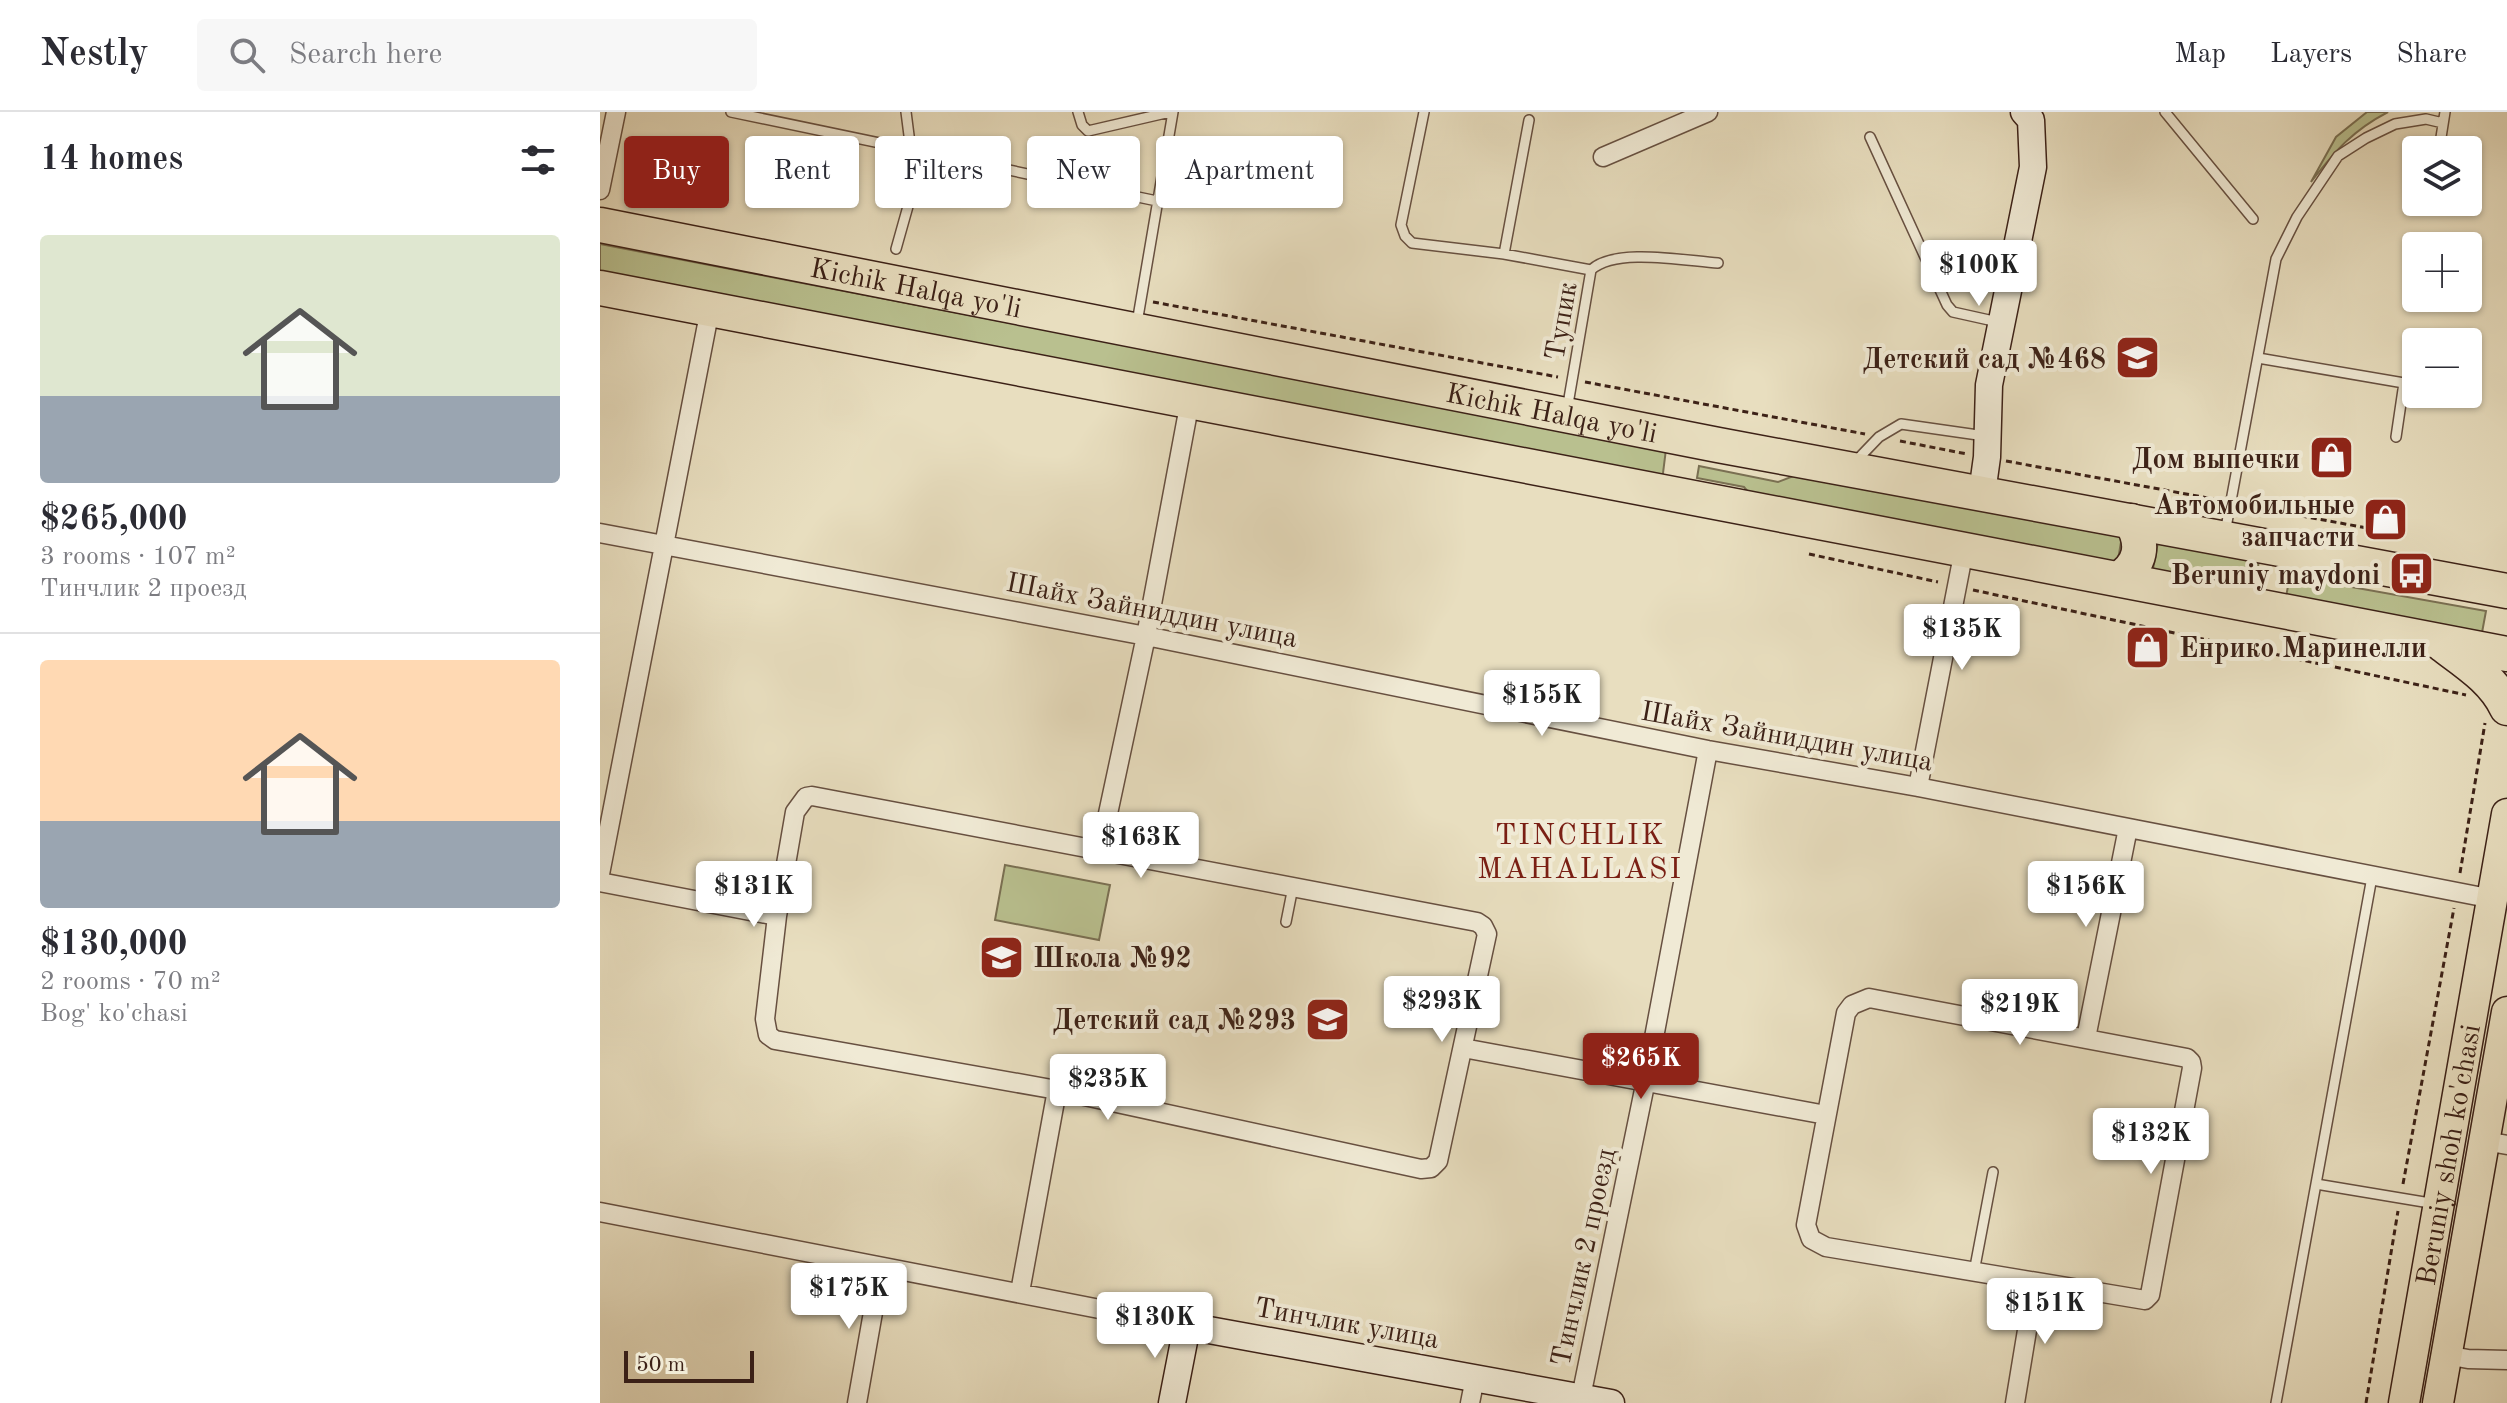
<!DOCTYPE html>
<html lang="en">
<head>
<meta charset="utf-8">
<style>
	body { margin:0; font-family:"Old Standard TT",serif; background:#f7f7f7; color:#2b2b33; height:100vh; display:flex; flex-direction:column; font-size:30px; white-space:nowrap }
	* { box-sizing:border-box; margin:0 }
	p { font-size:26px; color:#7c7c81 }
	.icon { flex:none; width:44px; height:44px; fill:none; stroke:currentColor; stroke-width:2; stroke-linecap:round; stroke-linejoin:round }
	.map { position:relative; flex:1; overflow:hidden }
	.details { display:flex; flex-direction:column; background:#fff; width:600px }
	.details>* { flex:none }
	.banner { position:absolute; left:24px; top:24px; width:760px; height:72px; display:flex; gap:16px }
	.tools { position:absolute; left:1802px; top:24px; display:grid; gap:16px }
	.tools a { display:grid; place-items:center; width:80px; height:80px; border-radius:8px; background:#fff; box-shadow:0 2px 6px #0004; font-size:40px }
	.scale { position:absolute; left:24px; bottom:20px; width:130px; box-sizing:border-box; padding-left:8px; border:4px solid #3c2117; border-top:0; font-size:22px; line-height:28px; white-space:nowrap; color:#3c2117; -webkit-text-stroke:6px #f0ead5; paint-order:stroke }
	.price { position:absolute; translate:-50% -68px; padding:0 18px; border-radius:8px; background:#fff; color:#222; font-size:26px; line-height:52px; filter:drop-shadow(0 2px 4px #0008) }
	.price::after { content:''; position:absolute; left:50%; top:48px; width:24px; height:18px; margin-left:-12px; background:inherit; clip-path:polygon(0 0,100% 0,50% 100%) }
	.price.selected { background:#8f2418; color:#fff }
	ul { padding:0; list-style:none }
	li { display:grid; align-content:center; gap:16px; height:424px; padding:0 40px }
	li+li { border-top:2px solid #e1e1e2 }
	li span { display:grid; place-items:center; height:248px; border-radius:8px; color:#555 }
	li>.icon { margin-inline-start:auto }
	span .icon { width:144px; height:144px; fill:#fffc; stroke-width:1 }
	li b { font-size:34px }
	h2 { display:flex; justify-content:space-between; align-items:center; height:96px; padding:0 40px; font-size:34px }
	.pill { padding:0 28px; border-radius:8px; background:#fff; box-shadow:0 2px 6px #0004; font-size:28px; line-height:72px }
	.pill.selected { background:#8f2418; color:#fff }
	header { display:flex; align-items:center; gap:48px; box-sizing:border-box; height:112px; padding:0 40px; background:#fff; border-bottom:2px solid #e1e1e2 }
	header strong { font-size:38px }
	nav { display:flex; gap:44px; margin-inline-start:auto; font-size:28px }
	.search { width:560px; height:72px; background:#f7f7f7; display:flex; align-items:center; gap:20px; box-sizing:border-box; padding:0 28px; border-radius:8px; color:#7c7c81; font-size:30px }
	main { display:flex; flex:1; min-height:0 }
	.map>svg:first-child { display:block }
	.green { fill:#b9c08f; stroke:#7a7053; stroke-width:2 }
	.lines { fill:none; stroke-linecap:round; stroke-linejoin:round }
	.lane-casing { stroke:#675041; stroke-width:12 }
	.street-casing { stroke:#675041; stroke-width:21 }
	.secondary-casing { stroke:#3c2117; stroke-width:29 }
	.primary-casing { stroke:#3c2117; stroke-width:33 }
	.highway-casing { stroke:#3c2117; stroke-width:37 }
	.path { stroke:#3c2117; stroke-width:3; stroke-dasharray:6 4; stroke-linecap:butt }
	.lane { stroke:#f0ead5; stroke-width:9 }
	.street { stroke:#f0ead5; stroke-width:18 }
	.secondary { stroke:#f0ead5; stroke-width:26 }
	.primary { stroke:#e8debf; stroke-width:30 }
	.highway { stroke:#e8debf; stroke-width:34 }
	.labels { text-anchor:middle; stroke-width:8; stroke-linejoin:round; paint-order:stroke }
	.street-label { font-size:28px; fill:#3c2117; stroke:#f0ead5 }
	.poi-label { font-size:28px; font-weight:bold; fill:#3c2117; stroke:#f0ead5; text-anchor:end }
	.neighbourhood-label { font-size:30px; letter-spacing:2px; fill:#7a1f14; stroke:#f0ead5 }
</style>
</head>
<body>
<header>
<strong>Nestly</strong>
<div class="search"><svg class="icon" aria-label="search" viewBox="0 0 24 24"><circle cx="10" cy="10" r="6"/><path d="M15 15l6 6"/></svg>Search here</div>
<nav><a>Map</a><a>Layers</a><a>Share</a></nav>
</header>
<main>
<section class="details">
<h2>14 homes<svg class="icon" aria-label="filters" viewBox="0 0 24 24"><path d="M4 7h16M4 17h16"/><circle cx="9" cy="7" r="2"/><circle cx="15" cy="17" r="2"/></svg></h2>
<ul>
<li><span style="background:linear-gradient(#dfe7d0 65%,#9aa5b1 0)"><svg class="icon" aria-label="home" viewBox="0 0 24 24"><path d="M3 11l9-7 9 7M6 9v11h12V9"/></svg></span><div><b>$265,000</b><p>3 rooms · 107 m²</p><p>Тинчлик 2 проезд</p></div></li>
<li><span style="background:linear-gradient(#ffd9b3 65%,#9aa5b1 0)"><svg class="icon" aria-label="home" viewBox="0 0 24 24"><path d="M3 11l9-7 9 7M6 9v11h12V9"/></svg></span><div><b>$130,000</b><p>2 rooms · 70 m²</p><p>Bog' ko'chasi</p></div></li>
</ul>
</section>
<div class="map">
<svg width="1907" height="1291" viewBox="0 0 1907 1291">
	<rect width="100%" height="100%" fill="#e8debf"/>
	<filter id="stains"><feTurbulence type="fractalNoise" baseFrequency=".0025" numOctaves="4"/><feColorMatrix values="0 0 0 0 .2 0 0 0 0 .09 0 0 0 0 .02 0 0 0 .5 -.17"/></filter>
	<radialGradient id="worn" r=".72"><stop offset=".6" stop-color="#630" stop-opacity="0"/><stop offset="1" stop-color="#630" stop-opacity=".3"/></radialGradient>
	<path class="green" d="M1767 0H1788C1753 18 1735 39 1711 70L1736 25Z
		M0 132 1066 337 1062 369 0 162Z
		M1099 354 1178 370 1196 363 1522 424 1517 454 1154 387 1144 375 1097 366Z
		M1558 430 1659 449 1653 481 1552 462Z
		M1690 464 1886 499 1881 526 1685 490Z
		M405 753 510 773 499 828 395 808Z"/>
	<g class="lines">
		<defs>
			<path id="lane" d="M131 0 557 89
				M306 0 311 39
				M478 0 482 13 488 19 570 0
				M824 0 801 113 805 124 812 131 904 142 991 158
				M1565 0 1653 107
				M1270 25 1347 193 1353 200 1398 210
				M1839 38 1845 0
				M296 137 323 41
				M904 142 929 8
				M537 211 573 0
				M1658 246 1804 271 1796 325
				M967 298 991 158C1015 135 1086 149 1118 151
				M1255 350 1279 325 1301 312 1385 324
				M1625 421 1676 147 1697 105 1738 44 1766 26 1795 12 1826 7 1843 11
				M686 810 693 775
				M1716 1072 1836 1092
				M1374 1160 1393 1060
				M1676 1291 1772 765"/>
			<path id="street" d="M1003 45 1108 0
				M0 78 16 0
				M0 421 546 524 1108 638 1318 675 1893 787
				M1318 675 1364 438
				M212 684 877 810 883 814 887 822 838 1049 831 1056 821 1057 457 978 175 928 168 923 165 907 177 804 195 700 206 685Z
				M500 739 546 524 590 289
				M0 762 110 197
				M0 770 177 804
				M1269 886 1587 946 1591 950 1592 956 1550 1183 1545 1188 1226 1135 1211 1127 1206 1113 1246 901 1252 893Z
				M1486 926 1528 716
				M863 936 1226 1003
				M1884 1029 1907 1033
				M0 1100 587 1214
				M420 1180 457 978
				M1846 1243 1868 1247 1907 1248
				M981 1285 1046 968 1108 638
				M257 1291 281 1155
				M870 1291 875 1266
				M1415 1291 1435 1170"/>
			<path id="secondary" d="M1382 381 1387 345 1389 273 1433 55 1431 8 1424 0
				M572 1291 587 1214 1011 1291"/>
			<g id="primary">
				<path id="s1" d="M1804 1291 1907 702"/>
				<path d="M1838 1291 1907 900"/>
			</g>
			<g id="highway">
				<path id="s2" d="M0 113 1118 333 1907 479"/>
				<path d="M0 176 1907 542"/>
				<path d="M1519 467C1541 452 1545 433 1531 409"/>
				<path d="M1843 533C1867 551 1894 568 1907 596"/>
			</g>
		</defs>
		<use href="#lane" class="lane-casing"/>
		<use href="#street" class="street-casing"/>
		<use href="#secondary" class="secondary-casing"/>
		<use href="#primary" class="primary-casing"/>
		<use href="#highway" class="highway-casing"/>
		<path class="path" d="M553 190 958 265
			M985 270 1265 322
			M1300 329 1367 342
			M1406 349 1619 388
			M1642 393 1778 418
			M1209 442 1338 470
			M1373 478 1866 583
			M1860 761 1885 611
			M1803 1072 1854 796
			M1766 1291 1798 1099"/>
		<use href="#lane" class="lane"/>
		<use href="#street" class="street"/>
		<use href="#secondary" class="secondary"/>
		<use href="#primary" class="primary"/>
		<use href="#highway" class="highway"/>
	</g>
	<defs>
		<symbol id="school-square" viewBox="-11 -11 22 22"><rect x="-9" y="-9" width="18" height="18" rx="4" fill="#8f2418" stroke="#f0ead5"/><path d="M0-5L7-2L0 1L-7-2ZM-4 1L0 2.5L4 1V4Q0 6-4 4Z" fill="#fff"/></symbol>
		<symbol id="shop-square" viewBox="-11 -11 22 22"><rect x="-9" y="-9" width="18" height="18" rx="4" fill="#8f2418" stroke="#f0ead5"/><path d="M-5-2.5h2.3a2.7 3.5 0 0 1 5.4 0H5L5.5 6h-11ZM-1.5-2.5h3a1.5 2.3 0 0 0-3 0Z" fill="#fff"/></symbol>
		<symbol id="bus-square" viewBox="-11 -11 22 22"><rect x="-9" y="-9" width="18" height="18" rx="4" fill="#8f2418" stroke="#f0ead5"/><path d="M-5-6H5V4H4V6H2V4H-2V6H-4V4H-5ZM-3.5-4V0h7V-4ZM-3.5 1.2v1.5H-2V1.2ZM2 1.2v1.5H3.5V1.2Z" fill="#fff"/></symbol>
	</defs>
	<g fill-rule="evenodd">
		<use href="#school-square" x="1512" y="220" width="51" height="51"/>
		<use href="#shop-square" x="1706" y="320" width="51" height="51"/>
		<use href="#shop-square" x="1760" y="382" width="51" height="51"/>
		<use href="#bus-square" x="1786" y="436" width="51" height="51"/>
		<use href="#shop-square" x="1522" y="510" width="51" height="51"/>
		<use href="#school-square" x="376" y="820" width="51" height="51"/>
		<use href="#school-square" x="702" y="882" width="51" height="51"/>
	</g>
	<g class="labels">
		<g class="street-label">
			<text dy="10" stroke="none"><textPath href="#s2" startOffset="322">Kichik Halqa yo'li</textPath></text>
			<text transform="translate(960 209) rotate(-80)" y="10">Тупик</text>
			<text dy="10" stroke="none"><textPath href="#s2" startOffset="970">Kichik Halqa yo'li</textPath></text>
			<text transform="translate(552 497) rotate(11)" y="10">Шайх Зайниддин улица</text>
			<text transform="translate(1187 623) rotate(10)" y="10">Шайх Зайниддин улица</text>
			<text dy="10" stroke="none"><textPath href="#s1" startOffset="252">Beruniy shoh ko'chasi</textPath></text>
			<text transform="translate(982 1145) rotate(-78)" y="10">Тинчлик 2 проезд</text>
			<text transform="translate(747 1210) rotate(10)" y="10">Тинчлик улица</text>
		</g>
		<g class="poi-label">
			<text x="1506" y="256">Детский сад №468</text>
			<text x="1700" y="356">Дом выпечки</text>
			<text x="1755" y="402">Автомобильные<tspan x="1755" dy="32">запчасти</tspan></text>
			<text x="1780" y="472">Beruniy maydoni</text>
			<text x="1579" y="545" text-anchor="start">Енрико Маринелли</text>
			<text x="433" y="855" text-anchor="start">Школа №92</text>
			<text x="696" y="917">Детский сад №293</text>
		</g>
		<g class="neighbourhood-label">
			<text x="980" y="732">TINCHLIK<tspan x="980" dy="34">MAHALLASI</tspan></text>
		</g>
	</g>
	<rect width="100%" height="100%" filter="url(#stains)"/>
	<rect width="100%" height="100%" fill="url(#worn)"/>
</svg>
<div class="tools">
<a><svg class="icon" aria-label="layers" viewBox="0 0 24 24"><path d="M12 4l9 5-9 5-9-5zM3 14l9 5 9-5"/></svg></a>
<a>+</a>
<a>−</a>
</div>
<div class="scale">50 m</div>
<b class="price" style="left:1379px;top:196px">$100K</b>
<b class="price" style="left:1362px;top:560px">$135K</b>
<b class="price" style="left:942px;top:626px">$155K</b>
<b class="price" style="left:541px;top:768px">$163K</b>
<b class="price" style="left:154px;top:817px">$131K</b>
<b class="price" style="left:1486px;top:817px">$156K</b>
<b class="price" style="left:842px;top:932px">$293K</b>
<b class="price" style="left:1420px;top:935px">$219K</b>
<b class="price selected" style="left:1041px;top:989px">$265K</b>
<b class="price" style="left:508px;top:1010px">$235K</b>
<b class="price" style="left:1551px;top:1064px">$132K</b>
<b class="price" style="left:249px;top:1219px">$175K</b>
<b class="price" style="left:1445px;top:1234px">$151K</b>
<b class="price" style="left:555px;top:1248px">$130K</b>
<div class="banner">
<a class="pill selected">Buy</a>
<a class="pill">Rent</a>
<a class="pill">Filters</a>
<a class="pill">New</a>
<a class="pill">Apartment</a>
</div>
</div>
</main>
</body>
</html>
